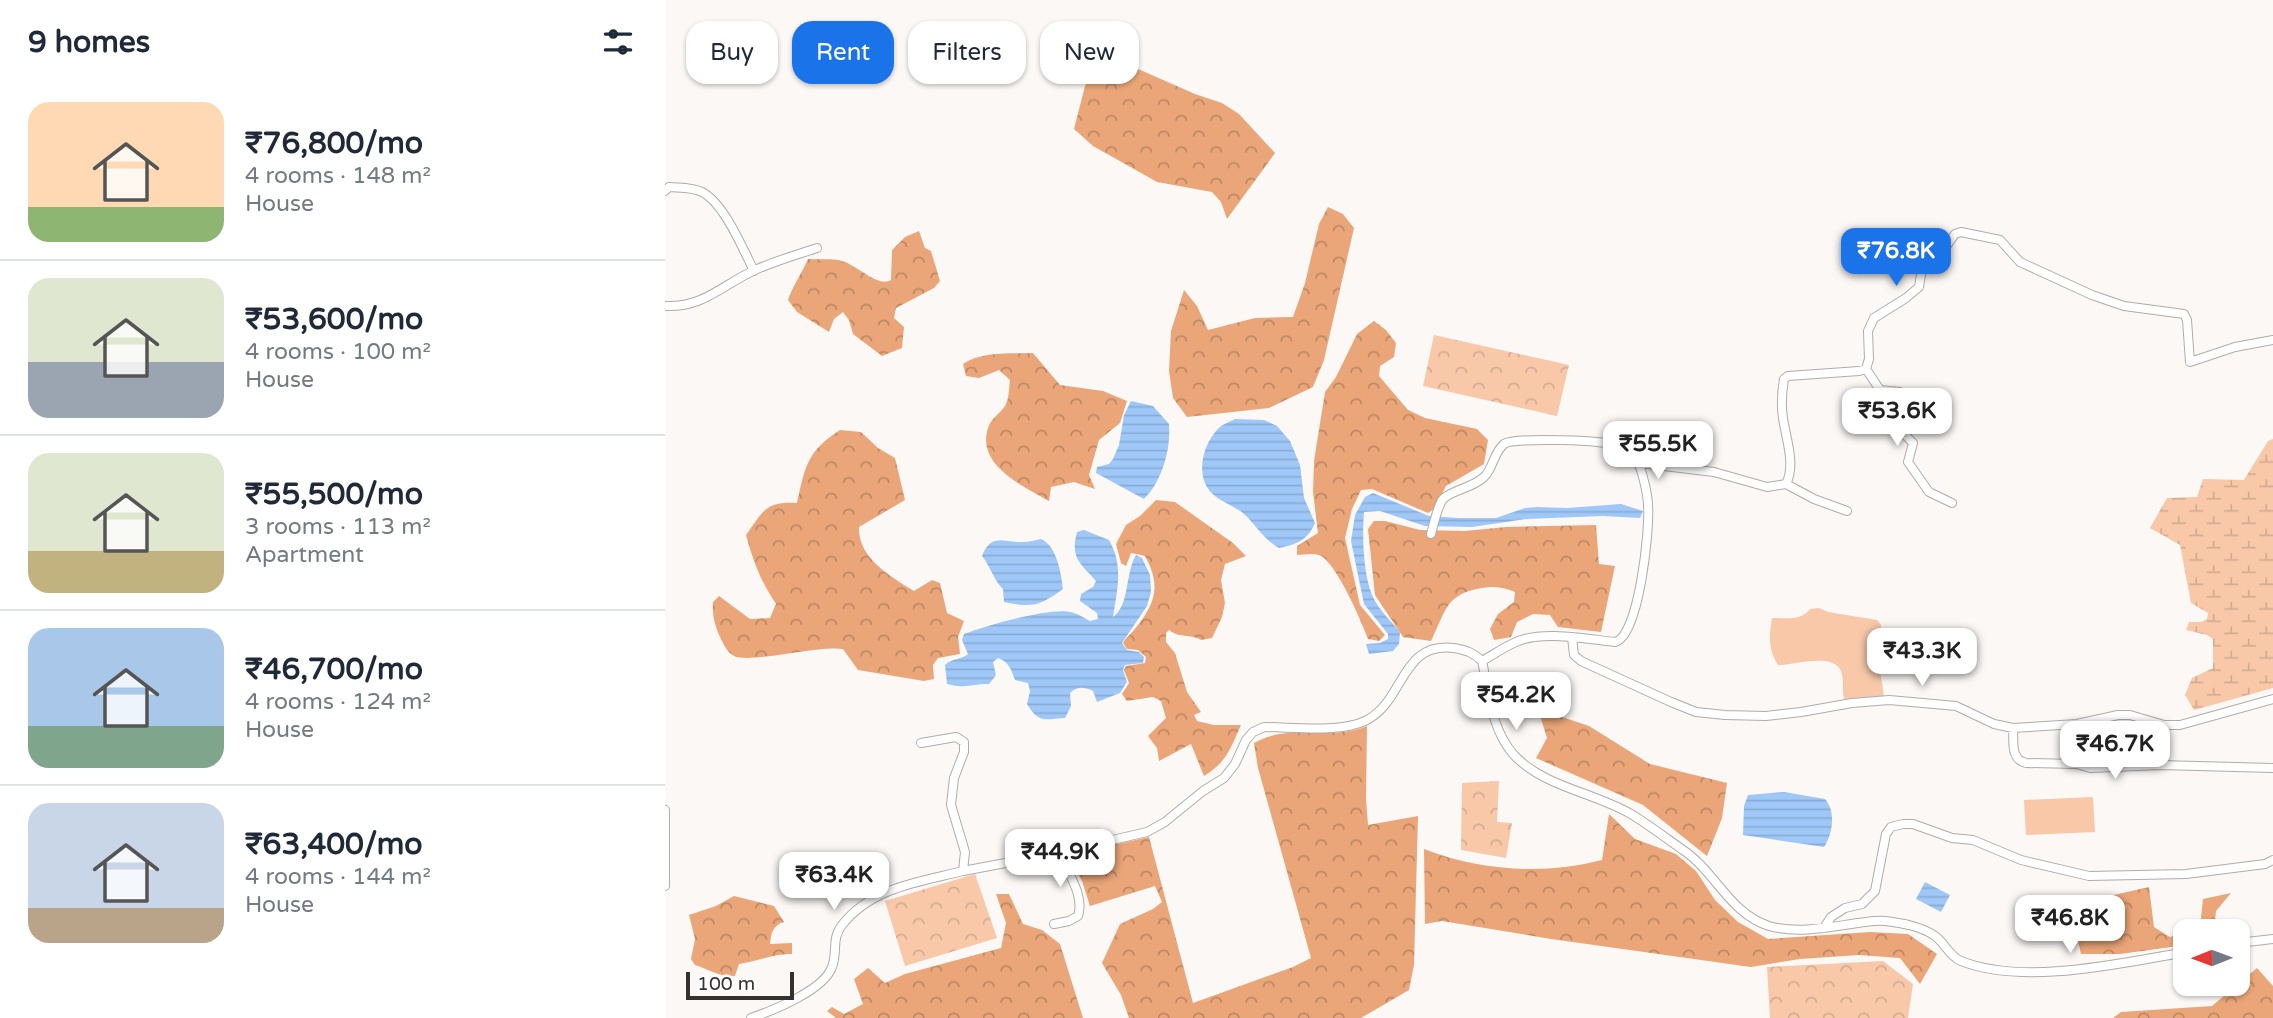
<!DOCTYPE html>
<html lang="en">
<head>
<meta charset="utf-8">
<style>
	body { margin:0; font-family:"Varela Round",sans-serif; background:#f6f6f7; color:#1f2937; height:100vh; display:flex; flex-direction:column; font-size:26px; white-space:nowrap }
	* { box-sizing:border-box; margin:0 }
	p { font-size:23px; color:#747a83 }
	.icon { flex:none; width:38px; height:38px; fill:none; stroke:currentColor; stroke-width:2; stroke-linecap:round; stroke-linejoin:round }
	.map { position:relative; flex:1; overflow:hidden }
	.drawer { display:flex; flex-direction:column; background:#fff; width:665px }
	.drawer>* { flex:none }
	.hud { position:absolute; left:21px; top:21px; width:665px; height:63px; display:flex; gap:14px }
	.needle { width:46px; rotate:269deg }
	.buttons { position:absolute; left:1508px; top:919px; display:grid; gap:14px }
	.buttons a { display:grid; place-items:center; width:77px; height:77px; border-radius:14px; background:#fff; box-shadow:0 2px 5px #0004; font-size:35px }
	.scale { position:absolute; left:21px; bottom:18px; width:108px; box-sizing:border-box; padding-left:7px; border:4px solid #333231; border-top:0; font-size:19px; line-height:24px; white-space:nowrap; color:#333231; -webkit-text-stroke:5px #fff; paint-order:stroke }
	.price { position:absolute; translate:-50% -60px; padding:0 16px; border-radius:14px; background:#fff; color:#222; font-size:23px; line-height:46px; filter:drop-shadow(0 2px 4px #0008) }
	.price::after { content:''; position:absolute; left:50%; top:42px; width:21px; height:16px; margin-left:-10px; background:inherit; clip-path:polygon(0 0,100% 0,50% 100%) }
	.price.current { background:#1a73e8; color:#fff }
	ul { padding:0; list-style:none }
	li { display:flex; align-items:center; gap:21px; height:175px; padding:0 28px }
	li+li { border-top:2px solid #e0e1e3 }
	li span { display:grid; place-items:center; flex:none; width:196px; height:140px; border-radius:21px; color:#555 }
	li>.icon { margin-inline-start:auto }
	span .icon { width:84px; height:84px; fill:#fffc; stroke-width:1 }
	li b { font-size:30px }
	h2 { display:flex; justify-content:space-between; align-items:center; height:84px; padding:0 28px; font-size:30px }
	.tag { padding:0 24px; border-radius:21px; background:#fff; box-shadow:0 2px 5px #0004; font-size:24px; line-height:63px }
	.tag.current { background:#1a73e8; color:#fff }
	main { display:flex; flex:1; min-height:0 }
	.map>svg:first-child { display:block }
	.grass { fill:#f8c8a9 }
	.forest { fill:url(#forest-crowns) }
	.wetland { fill:url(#wetland-marsh) }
	.park { fill:url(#park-crowns) }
	.water { fill:url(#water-rules) }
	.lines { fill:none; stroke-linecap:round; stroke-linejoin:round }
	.street-casing { stroke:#afacaa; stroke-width:10 }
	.street { stroke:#fff; stroke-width:8 }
</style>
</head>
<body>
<main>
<section class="drawer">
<h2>9 homes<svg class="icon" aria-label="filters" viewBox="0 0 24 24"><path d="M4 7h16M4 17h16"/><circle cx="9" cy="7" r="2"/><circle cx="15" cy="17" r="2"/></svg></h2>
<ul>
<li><span style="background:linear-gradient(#ffd9b3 75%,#8fb573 0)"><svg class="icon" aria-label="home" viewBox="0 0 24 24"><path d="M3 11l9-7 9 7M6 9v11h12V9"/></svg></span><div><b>₹76,800/mo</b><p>4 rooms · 148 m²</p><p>House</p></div></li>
<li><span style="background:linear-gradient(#dfe7d0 60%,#9aa5b1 0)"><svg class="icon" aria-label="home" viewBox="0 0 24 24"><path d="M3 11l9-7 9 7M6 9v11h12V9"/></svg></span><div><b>₹53,600/mo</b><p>4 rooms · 100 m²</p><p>House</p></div></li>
<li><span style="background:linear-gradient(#dfe7d0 70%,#c2b280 0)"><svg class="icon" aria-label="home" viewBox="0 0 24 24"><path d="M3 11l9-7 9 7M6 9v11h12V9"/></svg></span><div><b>₹55,500/mo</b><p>3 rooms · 113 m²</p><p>Apartment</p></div></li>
<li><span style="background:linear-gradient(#a9c7e8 70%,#7fa58c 0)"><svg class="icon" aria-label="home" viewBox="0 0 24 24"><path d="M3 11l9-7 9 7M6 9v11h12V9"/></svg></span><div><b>₹46,700/mo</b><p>4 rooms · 124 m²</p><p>House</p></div></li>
<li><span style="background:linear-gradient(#c9d6e8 75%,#b9a48a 0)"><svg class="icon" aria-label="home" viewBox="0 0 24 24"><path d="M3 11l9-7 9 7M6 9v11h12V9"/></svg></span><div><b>₹63,400/mo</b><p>4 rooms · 144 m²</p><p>House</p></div></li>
</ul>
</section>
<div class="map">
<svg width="1608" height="1018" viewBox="0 0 1608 1018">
	<defs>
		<pattern id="forest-crowns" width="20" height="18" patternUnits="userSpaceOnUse" patternTransform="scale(1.75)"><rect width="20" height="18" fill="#eaa678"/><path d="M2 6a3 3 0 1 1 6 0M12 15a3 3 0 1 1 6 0" fill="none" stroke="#be8863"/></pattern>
		<pattern id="wetland-marsh" width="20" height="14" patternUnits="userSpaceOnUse" patternTransform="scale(1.75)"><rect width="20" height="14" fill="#f8c8a9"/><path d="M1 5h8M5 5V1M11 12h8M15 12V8" fill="none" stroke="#d5ac92"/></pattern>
		<pattern id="park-crowns" width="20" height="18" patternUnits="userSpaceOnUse" patternTransform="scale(1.75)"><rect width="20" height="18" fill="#f8c8a9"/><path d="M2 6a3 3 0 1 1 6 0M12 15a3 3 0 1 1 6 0" fill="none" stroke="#d5ac92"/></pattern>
		<pattern id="water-rules" width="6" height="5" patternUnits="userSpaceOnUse" patternTransform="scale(1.75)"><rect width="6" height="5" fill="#9fc8f8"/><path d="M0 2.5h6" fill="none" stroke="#89acd5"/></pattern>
	</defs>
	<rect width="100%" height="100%" fill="#fbf8f6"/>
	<path class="grass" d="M1154 608 1163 612 1212 620 1216 625 1214 663 1219 696 1179 699C1177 691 1179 679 1176 671 1168 652 1129 665 1113 665 1103 649 1104 636 1107 618 1121 618 1136 621 1145 609Z
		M1428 797 1430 832 1361 835 1359 800Z"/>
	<path class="forest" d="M432 51 530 94 557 103 574 114 610 153 562 219 556 202 547 192 492 182 428 146 409 129 420 86 430 69Z
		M663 207 678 214 689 228 659 360 648 387 604 408 522 417 508 398 504 371 506 331 519 290 532 306 543 330 590 318 628 317 640 283 654 224Z
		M254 231 260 248 266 251 275 281 269 288 231 308 229 318 239 327 237 348 217 356 188 334 184 320 178 312 169 319 164 332 132 312 123 300C128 285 137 273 143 259 154 260 167 258 177 261 192 265 213 288 226 280L227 250 240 237Z
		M709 321 721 330 731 343 729 357 715 366 714 376 743 410 760 418 812 429 823 440 819 464 781 486 769 509 763 513 707 489 696 490 687 509 680 538 695 605 720 635 714 641 703 639C697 622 670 560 654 555 647 553 638 555 632 555V546L653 533 648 492 649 461 660 392 671 377 692 334Z
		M368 353 395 385 438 391 462 401 455 423 434 440 424 475 430 489 409 482 386 487 384 501C358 486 311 465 323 428 326 418 335 414 340 406 344 400 344 387 345 380L334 370 314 378 301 376 298 364C317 351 346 354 368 353Z
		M175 430 196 432 213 448 230 458 240 500 194 527C193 558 225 576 249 591L267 580 275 583 282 613 299 621 293 637 295 654 273 658 268 665 269 679 259 681 193 670 178 649C153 645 85 664 69 656 62 652 59 645 56 639 50 626 47 616 48 602L54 596 85 619 105 618 111 604C96 582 88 561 81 535 98 511 101 501 132 503 140 467 142 451 175 430Z
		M491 500 510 502 568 543 581 556 560 564 556 580 560 603 557 617 547 638 536 640C524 633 516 639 504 630L501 633V642L510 653 522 692 536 712 529 715 532 721 549 725H576C565 749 562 762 539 776L526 744 494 761 492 748 483 736 501 718 496 701 488 697 462 701 457 694 464 683 459 670 461 666 480 663 481 657 473 650 462 649 458 643C461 637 465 635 469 630 490 604 497 587 480 556L466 553 461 566 456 563 451 544 461 525 475 516Z
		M709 521H720L755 530 800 531 841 527 931 525 934 564 950 566 936 632 893 627 885 615 868 614 852 622 846 637 829 640 825 629 833 614 849 602 850 592C838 587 829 586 817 588 780 594 781 611 766 641L738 637 710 595 703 529Z
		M873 709 924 726 985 764 1062 783 1057 818 1042 856 978 805 871 758 882 738Z
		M702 726 701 799 703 825 753 816 749 965 744 990 696 1018H464L456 995 437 963 455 924 488 909 497 902 490 886 425 906 417 881 402 855 484 837 528 1003 628 967 646 958 593 768 589 743C626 722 664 742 702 726Z
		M944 814 970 839 1011 854 1031 871 1050 900 1073 922 1103 939 1205 932 1243 934 1272 954 1255 984 1235 958 1194 955 1135 959 1086 967 886 939 777 921 760 924 759 849C816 871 878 875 937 860Z
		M1484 887 1489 927 1505 937 1521 932V945L1455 954H1416L1405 905Z
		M1566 893 1551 911 1549 931H1523L1535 927 1538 899Z
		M331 894H344L358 924 377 930 395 944 418 1018H171L162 1011 167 1007 179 1014 198 1004 189 979 203 968 220 983 240 974 336 948 341 923Z
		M69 896 109 906 119 922C108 925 106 933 105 944L127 943V954C106 954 95 961 74 964L70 976C57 978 43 969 30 965L26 959 30 939 24 915 51 906Z
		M1592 968 1608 986V1018H1448L1456 1012 1547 1006Z"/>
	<path class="wetland" d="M1608 439V688L1529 710 1520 695 1527 678 1548 668V639L1542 635 1521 630 1524 622H1536L1542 619 1543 613 1526 603 1515 545 1485 528 1502 498 1532 497 1538 479 1579 480 1603 441Z"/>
	<path class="park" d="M769 335 904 365 892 416 758 386Z
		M834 781 832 822 847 823 841 858 796 850 797 783Z
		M310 874 332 938 240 966 220 901Z
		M1218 961 1248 984 1243 1018H1105L1102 967Z"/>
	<path class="water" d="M466 401 488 406 504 424C506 450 497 481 479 499L431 473 432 467 444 464 448 459 454 445 459 415Z
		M570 419 599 420 612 426 625 441 635 465 639 498 650 523C642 541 632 544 614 548 598 539 592 526 579 514 569 505 552 501 544 490 531 473 538 445 552 430 556 425 564 422 570 419Z
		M708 493 764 516 794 518H831L860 508 872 507 902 508 956 504 978 511 975 518 938 516 861 519 807 527 760 526 715 511 699 512C697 536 698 580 710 601 716 612 727 622 735 632L734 644 728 651 704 654 701 644 715 643 723 639V634L699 604 686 541 690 515 700 497Z
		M419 530 444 540C459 566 452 590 448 617 465 605 460 573 471 555L477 558 485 575 486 592 482 606 457 643 462 650 474 652 479 657 478 663 460 665 458 670 462 682 455 693 432 702 428 691C418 687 413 686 405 693L406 706 400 718C380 719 374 724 362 704L365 691 363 683 350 680C346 669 344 662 333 658L328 662 331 675 324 684C306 684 300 689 282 684L280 665C287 658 296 660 303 654L297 640 299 634C320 626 385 607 405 612 412 613 419 618 425 621L433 619 432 613 415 601 416 594 428 587 431 581C415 563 405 558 412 532Z
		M376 539C392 546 396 573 398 589 375 606 367 608 339 602L338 589C328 579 326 567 317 556 327 532 338 543 358 542 364 542 370 540 376 539Z
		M1119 792 1160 799C1171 811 1168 834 1159 847L1078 835 1079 806 1083 795Z
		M1260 882 1285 895 1276 912 1251 899Z"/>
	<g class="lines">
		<defs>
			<path id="street" d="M0 191 4 187C15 188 27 187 37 192 59 203 78 249 89 271
				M0 306C38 308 57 285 90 270 110 261 131 255 152 248
				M1201 369 1215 390 1235 392C1239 403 1239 423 1241 436L1248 443 1243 462 1264 492 1287 503
				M974 463 1049 472 1102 487 1121 484C1131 465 1121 439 1118 418 1116 406 1117 391 1119 379L1123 376 1194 371 1201 369 1204 359 1203 331 1209 318 1241 298 1254 287 1257 269 1277 252 1290 234 1296 232 1335 240 1355 262 1427 295 1459 306 1519 314 1522 320 1525 362 1570 347 1608 340
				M1121 484 1149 499 1182 511
				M766 534C769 524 772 507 778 499 786 490 809 488 820 476 828 468 829 452 839 444 847 437 945 440 955 446 961 448 967 455 971 460 977 467 983 496 983 506 985 529 974 637 950 642 922 639 877 630 851 642 839 647 828 655 817 661
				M907 637 909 655 916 661 1006 702 1031 712 1060 715 1101 716 1136 712 1187 703 1224 700 1291 706 1329 724 1348 728 1412 724 1453 715H1465L1499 725H1515L1608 699
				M1348 728C1349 742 1345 759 1361 763L1412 764 1425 768 1495 765 1608 768
				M256 743 291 737 299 742V752L289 778 286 805 300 852 298 871 378 856 482 832 500 822 538 791 559 778 570 764 581 740 588 732 599 727C627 727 675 733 700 721 740 702 735 641 789 648 801 650 809 653 817 661 824 693 826 729 849 755 879 787 928 792 966 814 984 825 1001 838 1018 850 1050 871 1065 914 1104 926 1133 934 1165 927 1193 923 1202 922 1211 920 1220 921 1236 923 1256 926 1270 936 1280 943 1284 956 1296 961 1359 986 1456 963 1521 952
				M0 810V886
				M389 924 404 921 413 916C420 895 402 872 394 853
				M1159 928 1166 917 1180 908 1197 904 1210 891 1221 834 1226 827 1238 824H1248L1287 838 1308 840 1356 860 1424 876 1521 874 1600 864 1608 860
				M1573 943 1608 939
				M86 1018C109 1010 159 990 167 967 173 952 166 939 177 925 207 887 254 882 298 871"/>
		</defs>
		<use href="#street" class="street-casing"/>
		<use href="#street" class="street"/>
	</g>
</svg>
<div class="buttons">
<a><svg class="needle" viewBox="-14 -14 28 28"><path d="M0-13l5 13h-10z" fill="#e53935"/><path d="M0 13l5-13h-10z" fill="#747a83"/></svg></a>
</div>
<div class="scale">100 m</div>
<b class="price current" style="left:1231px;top:288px">₹76.8K</b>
<b class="price" style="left:1232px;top:448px">₹53.6K</b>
<b class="price" style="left:993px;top:481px">₹55.5K</b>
<b class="price" style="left:1257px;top:688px">₹43.3K</b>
<b class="price" style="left:851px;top:732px">₹54.2K</b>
<b class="price" style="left:1450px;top:781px">₹46.7K</b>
<b class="price" style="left:395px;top:889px">₹44.9K</b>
<b class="price" style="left:169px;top:912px">₹63.4K</b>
<b class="price" style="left:1405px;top:955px">₹46.8K</b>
<div class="hud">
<a class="tag">Buy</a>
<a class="tag current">Rent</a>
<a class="tag">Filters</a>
<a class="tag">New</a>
</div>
</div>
</main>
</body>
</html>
